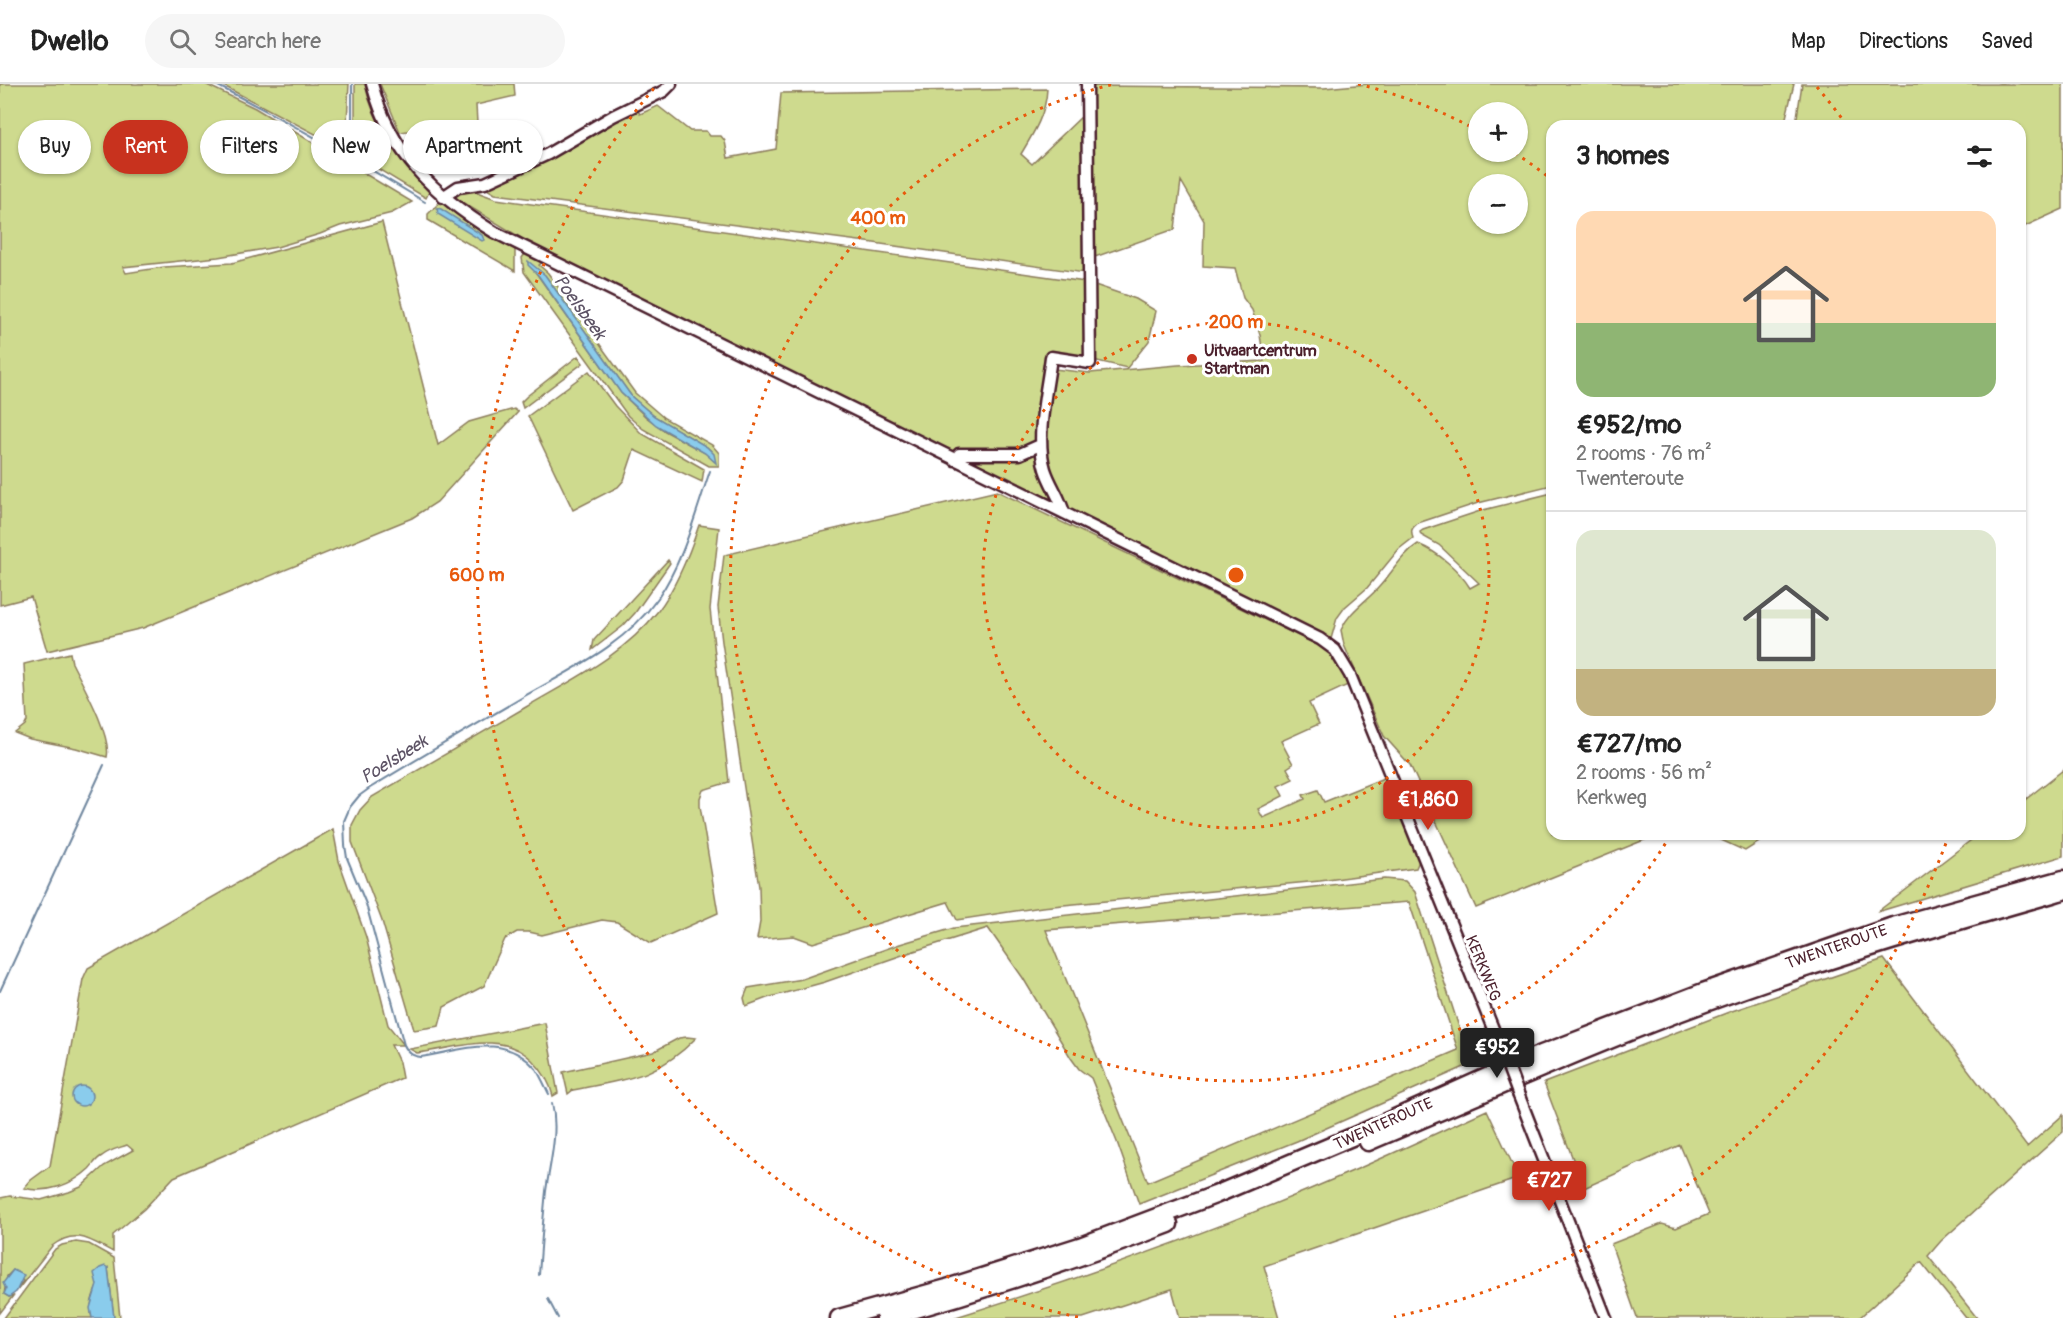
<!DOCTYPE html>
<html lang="en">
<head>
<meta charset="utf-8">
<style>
	body { margin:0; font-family:Pangolin,sans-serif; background:#f6f6f6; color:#222; height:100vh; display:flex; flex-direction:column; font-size:22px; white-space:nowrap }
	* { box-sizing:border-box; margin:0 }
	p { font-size:20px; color:#767676 }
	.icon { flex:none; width:33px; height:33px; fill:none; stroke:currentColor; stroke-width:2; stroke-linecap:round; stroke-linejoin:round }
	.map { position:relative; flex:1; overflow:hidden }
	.details { position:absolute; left:1546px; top:36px; width:480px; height:720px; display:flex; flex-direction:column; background:#fff; border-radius:18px; box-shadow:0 2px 4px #0004 }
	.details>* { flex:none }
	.banner { position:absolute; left:18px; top:36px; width:570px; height:54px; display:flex; gap:12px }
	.fabs { position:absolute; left:1468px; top:18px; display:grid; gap:12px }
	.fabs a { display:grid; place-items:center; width:60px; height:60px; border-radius:50%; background:#fff; box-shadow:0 2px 4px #0004; font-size:30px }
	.price { position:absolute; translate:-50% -51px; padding:0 14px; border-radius:6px; background:#c8321e; color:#fff; font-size:20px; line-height:39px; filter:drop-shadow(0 2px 3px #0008) }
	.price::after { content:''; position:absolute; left:50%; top:36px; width:18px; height:14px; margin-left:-9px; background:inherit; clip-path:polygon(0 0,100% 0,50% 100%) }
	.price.current { background:#222; color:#fff }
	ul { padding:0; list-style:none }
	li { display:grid; align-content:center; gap:12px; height:318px; padding:0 30px }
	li+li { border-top:2px solid #e0e0e0 }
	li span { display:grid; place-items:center; height:186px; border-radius:18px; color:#555 }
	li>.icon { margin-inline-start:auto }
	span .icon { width:108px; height:108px; fill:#fffc; stroke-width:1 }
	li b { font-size:26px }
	h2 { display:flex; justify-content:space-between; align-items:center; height:72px; padding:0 30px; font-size:26px }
	.chip { padding:0 21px; border-radius:27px; background:#fff; box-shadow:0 2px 4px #0004; font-size:21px; line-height:54px }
	.chip.current { background:#c8321e; color:#fff }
	header { display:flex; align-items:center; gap:36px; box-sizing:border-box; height:84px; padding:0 30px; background:#fff; border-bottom:2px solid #e0e0e0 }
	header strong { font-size:28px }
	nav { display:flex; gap:33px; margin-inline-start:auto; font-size:21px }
	.search { width:420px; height:54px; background:#f6f6f6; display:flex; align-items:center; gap:15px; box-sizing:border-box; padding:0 21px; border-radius:33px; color:#767676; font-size:22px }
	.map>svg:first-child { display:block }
	.green { fill:#ceda8e; stroke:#8c7c5c; stroke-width:1.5; fill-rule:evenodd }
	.water { fill:#8accec; stroke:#70879f; stroke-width:1.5 }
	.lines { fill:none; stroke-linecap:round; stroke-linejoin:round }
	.stream { stroke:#70879f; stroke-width:2 }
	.minor-casing { stroke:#4a1f2b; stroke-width:15 }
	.highway-casing { stroke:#4a1f2b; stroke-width:21 }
	.minor { stroke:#fff; stroke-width:10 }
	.highway { stroke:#fff; stroke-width:16 }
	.minor-bridge-casing { stroke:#4a1f2b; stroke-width:15; stroke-linecap:butt }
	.minor-bridge { stroke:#fff; stroke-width:10 }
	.ring { fill:none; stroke:#e8590c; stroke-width:3; stroke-dasharray:3 6 }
	.poi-dot { fill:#c8321e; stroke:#fff; stroke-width:2 }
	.labels { text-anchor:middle; stroke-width:6; stroke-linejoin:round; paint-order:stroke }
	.poi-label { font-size:16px; font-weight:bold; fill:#4a1f2b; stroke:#fff; text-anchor:start }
	.street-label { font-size:16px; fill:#4a1f2b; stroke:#fff }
	.water-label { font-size:18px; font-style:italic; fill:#5d5365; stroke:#fff }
	.centre { fill:#e8590c; stroke:#fff; stroke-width:3 }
	.ring-label { font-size:18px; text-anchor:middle; font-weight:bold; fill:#e8590c; stroke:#fff; stroke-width:6; stroke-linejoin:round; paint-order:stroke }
</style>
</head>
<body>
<header>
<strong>Dwello</strong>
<div class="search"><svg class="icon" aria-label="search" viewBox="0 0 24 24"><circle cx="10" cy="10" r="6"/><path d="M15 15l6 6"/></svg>Search here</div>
<nav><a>Map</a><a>Directions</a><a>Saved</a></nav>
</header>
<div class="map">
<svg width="2063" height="1234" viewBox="0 0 2063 1234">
	<rect width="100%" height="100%" fill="#fff"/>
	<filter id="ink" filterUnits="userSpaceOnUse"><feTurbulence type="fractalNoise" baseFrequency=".0167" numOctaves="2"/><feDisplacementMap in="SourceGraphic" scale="12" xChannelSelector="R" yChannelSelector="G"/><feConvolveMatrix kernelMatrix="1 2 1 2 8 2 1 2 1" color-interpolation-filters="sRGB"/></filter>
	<g filter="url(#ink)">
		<path class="green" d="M0 0H205L255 24 412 118 392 129 340 142 320 150 277 163 218 173 123 183 126 189 164 183 232 179 382 138 438 361 469 338 514 325 518 328 437 418 412 434 143 544 47 567 31 513 0 521Z
			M220 0H349L346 57 344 61 338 62Z
			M355 0H365C373 42 402 76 429 108L426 114 350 68 355 49Z
			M380 0H514L515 12 476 21 477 39 400 48Z
			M1368 0H1794L1784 42H1552V401L1478 419 1418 439C1412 444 1410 446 1413 454L1399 465 1367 504 1345 523 1337 534 1331 555 1069 426 1048 384 1044 364 1054 285 1090 289 1178 281 1264 277 1260 251 1252 226 1243 214 1235 184 1203 182 1204 137 1181 97 1175 145 1092 174 1091 2 1324 4ZM1479 28H1518V68H1479ZM1479 100H1518V140H1479Z
			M1802 0H2063V125L2021 144 2020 42H1804L1798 38 1797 33Z
			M1047 5C1046 30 1033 50 1021 70L1032 80 1083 31 1085 189 867 158 495 110 487 105 636 24 640 30 658 22 690 47H706L710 52H721L725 57 728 74 776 65 781 9Z
			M474 107 496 115 1085 198 1086 276 1049 271 1039 357 1020 366 956 372 778 281 749 269 535 165 520 153 450 111Z
			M440 118H445L511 160 515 166V187L428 136V130Z
			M529 170 543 178 539 181 548 189 635 309 664 334 712 361 719 369V382H709L643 345 628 332 524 188 522 174 524 171ZM534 186 545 191 632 313 654 332 707 363 711 367 713 376 705 369 665 347 646 333 621 309Z
			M1092 200 1136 215 1156 227 1149 257 1127 284 1093 276Z
			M578 272 583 279 523 324 521 318 527 312Z
			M589 287 615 322 641 349 704 385 702 398 634 366 624 396 618 403 573 426 528 332Z
			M1040 366 1038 380 1058 421 967 377C990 369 1018 381 1040 366Z
			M997 407 1336 570 1350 600 1309 619 1319 640 1281 657 1293 680 1287 684 1293 695 1278 702 1283 712 1258 725 1263 734 1305 715 1303 711 1318 706 1324 718 1386 693 1419 777 1416 784 1320 797 1042 823 957 836 948 818 813 859 794 852 757 855 760 838 759 803 722 558 718 523 724 471Z
			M1552 409V750H1659L1476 824 1410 681 1384 652 1344 561 1341 546C1350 526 1366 518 1379 503 1392 489 1402 470 1418 460 1438 468 1459 486 1470 504L1479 499 1439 461 1421 451 1420 448 1423 446 1483 426Z
			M699 441 719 444 710 525 729 698 703 706 700 714V722L718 829 651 859 617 838 602 836 542 851 529 848H517L505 855 484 902 444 923 439 942 414 946 382 837 352 758V741L360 726 372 713C423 683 474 653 526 623 572 596 624 571 658 527 677 502 689 471 699 441Z
			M668 476 670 479 635 529 623 542 592 566 594 556Z
			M70 569 72 579C82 599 112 652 107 673L76 664 30 655 15 649 25 641 27 637 24 580Z
			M2063 686V772L1877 828 1979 750H2020L2021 719Z
			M333 745 339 777 366 853 388 941 404 961H391L399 978 402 994 174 1093 144 1125 113 1151V1168C90 1156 76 1144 52 1162L16 1208 23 1197 13 1186 7 1192 4 1210 9 1213 13 1212 0 1229V1114L10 1112 41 1116 69 1108 81 1103 104 1082 133 1066 127 1061C119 1064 109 1066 102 1072 96 1075 93 1081 89 1085 72 1101 46 1110 24 1104L31 1096 50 1082 83 895 88 884Z
			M1708 750H1772L1745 767Z
			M1384 795 1405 797 1415 808 1471 980 1297 1057 1139 1120 1117 1058 1091 994 1079 985 1071 974 1023 894 988 844 911 868 825 898 767 914 746 922 744 914 748 904 802 895 900 860 954 844ZM1409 818 1458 966 1148 1098 1046 846Z
			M1884 875 2027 1063 2063 1031V1048L1941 1157 1928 1172 1977 1234H1966L1921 1178 1859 1234H1637L1611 1160 1662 1140 1676 1144 1709 1130 1680 1061 1584 1104 1544 999 1729 928Z
			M545 939 558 1009 553 1012C550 999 542 986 532 976 501 945 455 965 417 969L410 965Z
			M687 953 696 954C656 995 626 995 573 1006L568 1010 563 988 653 968 679 954Z
			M1487 1026 1519 1094 1264 1182 1279 1234H1180L1172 1205 1083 1234H953C1089 1192 1224 1143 1355 1086 1399 1067 1443 1046 1487 1026Z
			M76 1158 89 1160 114 1174 120 1234H114L108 1184C99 1198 87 1217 92 1234H4L55 1165 62 1161Z"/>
		<path class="water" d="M437 124 441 125 482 151 484 156 482 157 438 130Z
			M528 177 545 191 632 313 654 332 707 363 714 370 716 379 705 369 656 341 621 309 538 191 528 181Z
			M72 1012a10 10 0 1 1 20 0a10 10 0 1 1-20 0Z
			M105 1182 108 1184 114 1234H92L90 1224 97 1201 94 1189 100 1184Z
			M13 1186 24 1191 16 1208 9 1213 4 1210 6 1205 3 1199Z"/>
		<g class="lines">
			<path class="stream" d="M214 0C286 36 356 76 425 118
				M344 70 352 47V0
				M0 907 104 681
				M549 1010C545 1002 541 993 536 985 504 947 461 967 421 973 412 972 408 969 404 961L366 820 347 774 345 761 344 737 350 723 359 712 370 704C420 673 472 643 523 613 572 585 625 561 658 514 684 476 695 430 710 387
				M539 1191C541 1163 543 1135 546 1107 550 1078 559 1048 552 1019
				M548 1215 558 1234"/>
			<defs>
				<path id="minor" d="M372 0C391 70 434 111 494 148L1320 555 1335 566 1350 591 1502 967
					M443 113 458 103 485 99 548 70 613 32 664 7 671 0
					M955 376 959 370H1020L1040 361
					M1064 429C1060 413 1050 401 1045 385 1035 353 1047 307 1051 273L1090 279 1087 0
					M1519 1012 1606 1234"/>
				<path id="highway" d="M1368 1058C1481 1011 1592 960 1708 918 1824 875 1944 841 2063 807
					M839 1234 947 1204 1080 1162 1215 1111 1366 1047 1518 979 1703 908 1893 842 2063 795
					M885 1234C982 1207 1076 1176 1169 1140"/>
			</defs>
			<use href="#minor" class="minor-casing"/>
			<use href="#highway" class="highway-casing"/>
			<use href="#minor" class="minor"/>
			<use href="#highway" class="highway"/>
			<defs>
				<path id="minor-bridge" d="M1502 967 1519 1012"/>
			</defs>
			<use href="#minor-bridge" class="minor-bridge-casing"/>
			<use href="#minor-bridge" class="minor-bridge"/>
		</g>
	</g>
	<g class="ring">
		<circle cx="1236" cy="491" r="253"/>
		<path d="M1670 752A506 506 0 1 1 1114 0M1358 0A506 506 0 0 1 1477 46M1515 69A506 506 0 0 1 1551 95"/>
		<path d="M1949 751A759 759 0 0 1 1394 1233M1078 1233A759 759 0 0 1 655 3M1817 3A759 759 0 0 1 1846 40"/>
	</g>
	<circle class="poi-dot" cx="1192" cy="275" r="6"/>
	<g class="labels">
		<g class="poi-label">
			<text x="1204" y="272">Uitvaartcentrum<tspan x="1204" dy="18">Startman</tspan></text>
		</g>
		<g class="street-label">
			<text transform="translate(1836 862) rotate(-19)" y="6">TWENTEROUTE</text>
			<text transform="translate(1484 884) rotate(68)" y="6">KERKWEG</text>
			<text transform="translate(1383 1039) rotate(-24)" y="6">TWENTEROUTE</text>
		</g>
		<g class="water-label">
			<text transform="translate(580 223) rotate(54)" y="6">Poelsbeek</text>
			<text transform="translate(394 675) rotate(-32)" y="6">Poelsbeek</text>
		</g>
	</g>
	<circle cx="1236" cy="491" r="9" class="centre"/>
	<g class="ring-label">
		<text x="878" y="140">400 m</text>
		<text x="1236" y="244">200 m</text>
		<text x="477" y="497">600 m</text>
	</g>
</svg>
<div class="fabs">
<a>+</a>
<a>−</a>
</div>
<b class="price" style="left:1428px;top:747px">€1,860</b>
<b class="price current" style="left:1497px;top:995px">€952</b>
<b class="price" style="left:1549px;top:1128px">€727</b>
<div class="banner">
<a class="chip">Buy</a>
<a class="chip current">Rent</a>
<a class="chip">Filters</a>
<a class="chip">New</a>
<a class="chip">Apartment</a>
</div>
<section class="details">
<h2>3 homes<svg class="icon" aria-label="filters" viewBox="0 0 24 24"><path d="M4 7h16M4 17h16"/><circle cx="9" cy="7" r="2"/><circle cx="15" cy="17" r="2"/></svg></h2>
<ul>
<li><span style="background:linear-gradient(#ffd9b3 60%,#8fb573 0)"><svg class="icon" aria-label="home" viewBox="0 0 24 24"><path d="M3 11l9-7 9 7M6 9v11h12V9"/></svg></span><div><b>€952/mo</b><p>2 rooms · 76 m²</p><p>Twenteroute</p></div></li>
<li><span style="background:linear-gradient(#dfe7d0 75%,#c2b280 0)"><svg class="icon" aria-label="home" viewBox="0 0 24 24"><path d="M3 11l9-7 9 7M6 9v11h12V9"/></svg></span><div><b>€727/mo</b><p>2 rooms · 56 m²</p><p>Kerkweg</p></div></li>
</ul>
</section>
</div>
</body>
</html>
